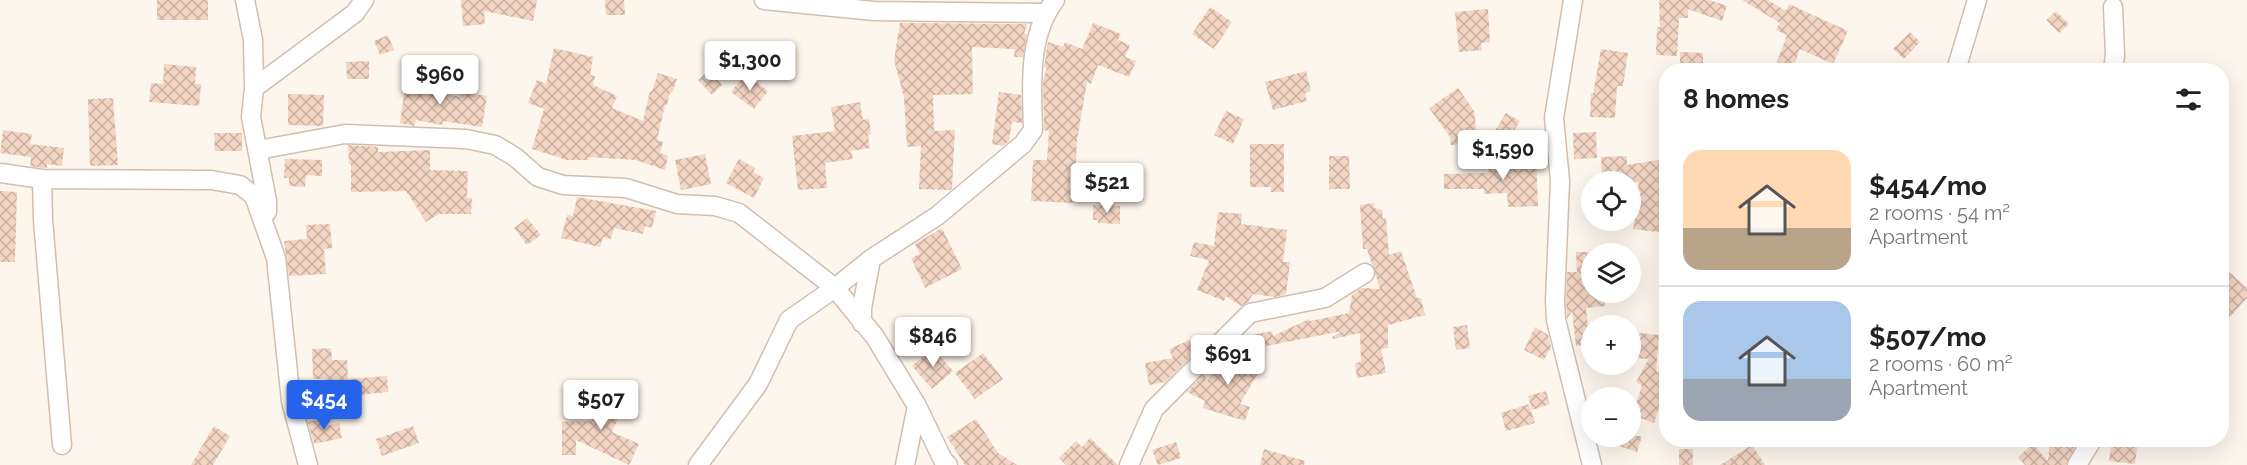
<!DOCTYPE html>
<html lang="en">
<head>
<meta charset="utf-8">
<style>
	body { margin:0; font-family:Raleway,sans-serif; background:#f2f2f2; color:#222; height:100vh; display:flex; flex-direction:column; font-size:22px; white-space:nowrap }
	* { box-sizing:border-box; margin:0 }
	p { font-size:20px; color:#767676 }
	.icon { flex:none; width:33px; height:33px; fill:none; stroke:currentColor; stroke-width:2; stroke-linecap:round; stroke-linejoin:round }
	.map { position:relative; flex:1; overflow:hidden }
	.drawer { position:absolute; left:1659px; top:63px; width:570px; height:384px; display:flex; flex-direction:column; background:#fff; border-radius:24px; box-shadow:0 6px 24px #0002 }
	.drawer>* { flex:none }
	.fabs { position:absolute; left:1581px; top:171px; display:grid; gap:12px }
	.fabs a { display:grid; place-items:center; width:60px; height:60px; border-radius:50%; background:#fff; box-shadow:0 6px 24px #0002; font-size:30px }
	.price { position:absolute; translate:-50% -51px; padding:0 14px; border-radius:6px; background:#fff; color:#222; font-size:20px; line-height:39px; filter:drop-shadow(0 2px 3px #0008) }
	.price::after { content:''; position:absolute; left:50%; top:36px; width:18px; height:14px; margin-left:-9px; background:inherit; clip-path:polygon(0 0,100% 0,50% 100%) }
	.price.active { background:#2563eb; color:#fff }
	ul { padding:0; list-style:none }
	li { display:flex; align-items:center; gap:18px; height:150px; padding:0 24px }
	li+li { border-top:2px solid #e0e0e0 }
	li span { display:grid; place-items:center; flex:none; width:168px; height:120px; border-radius:18px; color:#555 }
	li>.icon { margin-inline-start:auto }
	span .icon { width:72px; height:72px; fill:#fffc; stroke-width:1 }
	li b { font-size:26px }
	h2 { display:flex; justify-content:space-between; align-items:center; height:72px; padding:0 24px; font-size:26px }
	.map>svg:first-child { display:block }
	.building { fill:url(#building-cross-hatch) }
	.lines { fill:none; stroke-linecap:round; stroke-linejoin:round }
	.minor-casing { stroke:#d1beb0; stroke-width:21 }
	.minor { stroke:#fff; stroke-width:18 }
</style>
</head>
<body>
<div class="map">
<svg width="2247" height="465" viewBox="0 0 2247 465">
	<defs>
		<pattern id="building-cross-hatch" width="8" height="8" patternUnits="userSpaceOnUse" patternTransform="scale(1.5)"><rect width="8" height="8" fill="#f3d5c3"/><path d="M0 0l8 8M0 8l8-8" fill="none" stroke="#cab0a1"/></pattern>
	</defs>
	<rect width="100%" height="100%" fill="#fdf6ec"/>
	<path class="building" d="M157 0H208V20H157Z
		M461 0H537L533 21 484 11 485 24 463 26Z
		M605 0H624L625 15H606Z
		M1659 0H1710L1727 6 1722 21 1688 9V18H1679L1677 56 1656 55 1657 27H1660Z
		M1742 0H1768L1786 11 1789 4 1848 31 1833 64 1800 49 1793 68 1777 62 1787 35 1776 30 1780 23Z
		M1210 7 1232 22 1214 49 1192 34Z
		M1488 9 1490 42 1481 43 1482 50 1459 52 1455 12Z
		M2056 11 2069 24 2059 33 2046 20Z
		M900 23 1027 24 1024 34H1027L1023 57H1014L1015 49 972 47 973 94 933 95 934 131 955 130 952 188 950 190 919 189 921 146 907 147 904 97 894 60Z
		M1093 23 1121 34 1118 40 1130 45 1125 57 1136 61 1129 77 1098 65 1091 84 1087 82 1077 140 1074 203 1031 201 1033 160H1047L1049 131 1044 130 1043 80 1047 68 1044 67 1048 42 1063 47 1065 42 1082 49Z
		M1910 32 1920 42 1904 59 1893 49Z
		M388 35 394 50 380 55 374 41Z
		M554 48 593 57 590 75 595 76 593 85 617 96 612 108 643 121 650 91H652L658 73 677 79 672 93 670 92 667 105H665L657 140 663 142 660 153 668 156 665 170 636 160 588 157V160H567L532 149 544 109 528 103 537 80 546 84Z
		M1601 49 1628 53 1623 86H1617L1615 118 1590 117 1591 93 1593 94Z
		M1680 52 1703 53V70H1680Z
		M369 61V79H347L346 62Z
		M164 64 196 67 195 84H201L199 106 149 102 151 83 163 84Z
		M709 70 722 85 712 95 698 80Z
		M1306 71 1311 91 1305 93 1307 101 1273 110 1265 82Z
		M746 74 768 91 754 109 731 92Z
		M406 79 417 81 418 79 434 82 432 91 460 97V92L487 96 482 127 443 121 442 125 416 120 414 126 400 123Z
		M1458 88 1474 111 1477 137H1474V143L1451 145 1450 137 1429 108Z
		M999 92 1021 95 1022 123 1012 122 1009 141 1003 146 992 144Z
		M288 94 324 95 323 126 288 125Z
		M113 98 118 165 90 166 88 99Z
		M860 102 863 120 869 119 871 134 868 135 870 148 851 151 853 159 825 163 827 188 798 190 792 136 835 131 831 107Z
		M1226 111 1244 119 1233 144 1214 135Z
		M1506 113 1520 121 1504 147V132L1493 134Z
		M3 130 32 134 30 144 64 148 62 166 47 164V168H43L30 166 31 157 0 153Z
		M1596 132 1597 158 1574 159 1573 133Z
		M214 133H242V151H215Z
		M1250 144H1284V192H1271V187H1250Z
		M348 145 378 147V152L430 150V170L468 171 467 198H472L471 214H439L426 222 406 191 351 192V164H349Z
		M705 154 711 184 681 190 675 160Z
		M1536 155 1538 206 1508 207 1507 193 1484 194V189H1444V174L1488 173V168H1506L1505 157Z
		M1329 156H1349L1350 189H1329Z
		M1627 156V165L1664 159 1666 176V233L1633 229 1639 182H1602L1601 157Z
		M285 159 322 160V176L306 175 305 187 289 186V178H284Z
		M739 159 755 168 753 172 764 178 754 198 726 183Z
		M0 191 17 192 15 262H0Z
		M577 197 656 211 652 228 645 226 643 234 614 228 611 239 603 237 600 247 561 238 567 215 573 216Z
		M1374 203V208L1382 210 1383 219 1386 218 1389 255 1401 251 1417 298H1421L1425 315 1388 325V348L1381 349 1386 373 1357 378 1355 363 1361 362 1360 333 1333 339 1332 337 1342 331 1256 348 1253 335 1272 331 1273 336 1309 319 1310 321 1349 313 1352 295 1362 288 1380 289 1367 249H1363L1360 205Z
		M1093 205 1120 206V224L1098 223V220H1093Z
		M1218 212 1242 214 1241 224 1287 230 1283 262H1290L1286 294 1275 297 1253 294 1248 302 1241 306 1226 296 1224 301 1197 290 1209 260 1190 256 1194 242 1214 246Z
		M527 218 541 235 527 245 514 228Z
		M330 224 332 248 324 249 326 274 289 276 284 241 307 239 306 225Z
		M942 228 962 269 925 288 911 258 920 254 915 244Z
		M1576 252H1592V292H1603L1605 306 1586 308 1590 345 1576 346 1572 311 1567 319 1566 301 1567 272H1577Z
		M2222 265 2247 288V298L2222 326Z
		M1467 325 1470 348 1456 350 1453 327Z
		M1535 327 1548 335 1551 347 1544 360 1524 350Z
		M1639 333 1659 335 1656 371 1666 377V387L1654 423 1632 415 1642 386 1636 382 1649 359 1636 358Z
		M1190 340 1195 352 1165 382 1149 385 1145 363 1173 358 1169 349Z
		M1252 346 1258 373 1240 404 1250 407 1245 421 1203 408 1205 401 1187 392 1204 375 1207 381 1220 359 1239 370 1235 349Z
		M331 348 332 360H347L348 379 387 376 388 392 328 398 326 379H313L312 349Z
		M933 348 953 371 932 389 912 366Z
		M983 353 1003 379 975 399 955 373Z
		M607 387 627 397 612 432 639 444 629 465 576 440V455H562V422L591 421Z
		M1546 391 1550 404 1532 410 1528 396Z
		M1529 404 1535 423 1506 431 1501 413Z
		M325 418 326 426 339 423 342 438 314 444 308 422Z
		M976 419 998 453 1017 465H965L947 437Z
		M214 426 230 436 213 465H191Z
		M413 426 419 443 382 456 376 439Z
		M1600 436H1642L1637 452 1599 439Z
		M1090 438 1118 465H1066L1059 458 1076 441 1082 447Z
		M2050 440H2079L2066 465H2025L2018 457 2033 444 2048 461Z
		M2112 440H2138L2135 464 2109 461Z
		M1176 442 1181 458 1158 465 1152 450Z
		M1752 445 1765 465H1720Z
		M1264 449 1305 461 1304 465H1260Z
		M1679 449H1693V465H1679Z"/>
	<g class="lines">
		<defs>
			<path id="minor" d="M245 0 253 40 254 88
				M764 0 874 11 1045 13
				M1573 0 1554 118 1560 181 1555 301 1556 320 1592 465
				M1956 70 1977 0
				M2113 70 2115 55 2113 7
				M258 150 345 134 466 139 495 145 515 157 538 177 563 185 626 188 677 204 715 206 739 213 835 288 875 337 917 406 905 465
				M0 173 42 179 211 180 240 185 254 196 276 258 291 401 308 465
				M42 179 43 220 62 445
				M267 212V201L251 117 254 88 355 13 364 0
				M862 323V308L871 259
				M917 406 943 460 948 465
				M698 465 758 384 789 320 835 288 871 259 937 216 1023 144 1033 130C1032 87 1027 37 1055 0
				M1129 465 1154 409 1250 313 1325 298 1365 273
				M2077 465 2092 440"/>
		</defs>
		<use href="#minor" class="minor-casing"/>
		<use href="#minor" class="minor"/>
	</g>
</svg>
<div class="fabs">
<a><svg class="icon" aria-label="locate" viewBox="0 0 24 24"><circle cx="12" cy="12" r="6"/><path d="M12 2v4M12 18v4M2 12h4M18 12h4"/></svg></a>
<a><svg class="icon" aria-label="layers" viewBox="0 0 24 24"><path d="M12 4l9 5-9 5-9-5zM3 14l9 5 9-5"/></svg></a>
<a>+</a>
<a>−</a>
</div>
<b class="price" style="left:750px;top:92px">$1,300</b>
<b class="price" style="left:440px;top:106px">$960</b>
<b class="price" style="left:1503px;top:181px">$1,590</b>
<b class="price" style="left:1107px;top:214px">$521</b>
<b class="price" style="left:933px;top:368px">$846</b>
<b class="price" style="left:1228px;top:386px">$691</b>
<b class="price active" style="left:324px;top:431px">$454</b>
<b class="price" style="left:601px;top:431px">$507</b>
<section class="drawer">
<h2>8 homes<svg class="icon" aria-label="filters" viewBox="0 0 24 24"><path d="M4 7h16M4 17h16"/><circle cx="9" cy="7" r="2"/><circle cx="15" cy="17" r="2"/></svg></h2>
<ul>
<li><span style="background:linear-gradient(#ffd9b3 65%,#b9a48a 0)"><svg class="icon" aria-label="home" viewBox="0 0 24 24"><path d="M3 11l9-7 9 7M6 9v11h12V9"/></svg></span><div><b>$454/mo</b><p>2 rooms · 54 m²</p><p>Apartment</p></div></li>
<li><span style="background:linear-gradient(#a9c7e8 65%,#9aa5b1 0)"><svg class="icon" aria-label="home" viewBox="0 0 24 24"><path d="M3 11l9-7 9 7M6 9v11h12V9"/></svg></span><div><b>$507/mo</b><p>2 rooms · 60 m²</p><p>Apartment</p></div></li>
</ul>
</section>
</div>
</body>
</html>
